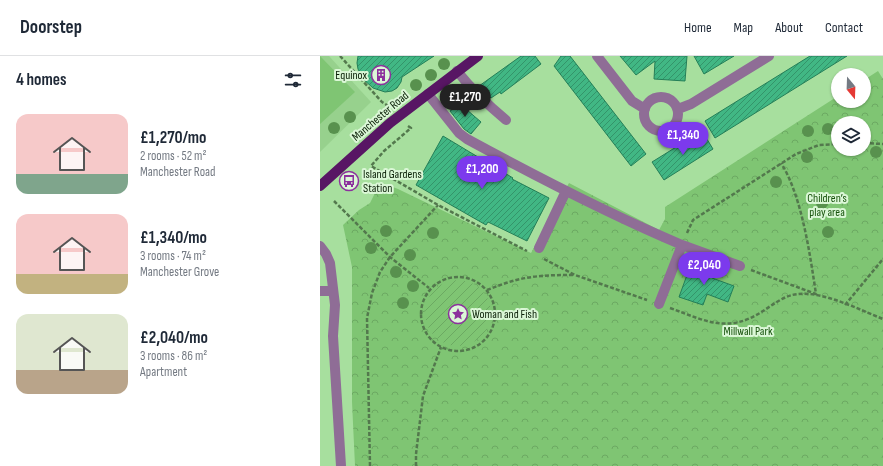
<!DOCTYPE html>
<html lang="en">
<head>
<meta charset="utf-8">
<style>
	body { margin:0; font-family:"Sofia Sans Condensed",sans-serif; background:#f2f2f3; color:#1f2937; height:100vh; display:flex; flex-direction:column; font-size:15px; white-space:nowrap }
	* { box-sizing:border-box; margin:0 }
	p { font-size:13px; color:#747a83 }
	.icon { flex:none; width:22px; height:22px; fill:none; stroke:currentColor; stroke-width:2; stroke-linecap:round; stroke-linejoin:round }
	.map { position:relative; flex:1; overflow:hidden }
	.details { display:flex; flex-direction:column; background:#fff; width:320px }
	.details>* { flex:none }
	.needle { width:26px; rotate:161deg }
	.controls { position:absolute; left:511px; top:12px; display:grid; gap:8px }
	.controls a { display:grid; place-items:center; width:40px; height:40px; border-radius:50%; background:#fff; box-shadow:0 1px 3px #0004; font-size:20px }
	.price { position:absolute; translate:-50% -34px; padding:0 9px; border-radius:14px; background:#7c3aed; color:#fff; font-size:13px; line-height:26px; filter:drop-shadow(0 1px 2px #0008) }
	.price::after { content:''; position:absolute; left:50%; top:24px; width:12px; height:9px; margin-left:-6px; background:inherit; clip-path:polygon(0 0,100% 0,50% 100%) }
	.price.active { background:#222; color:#fff }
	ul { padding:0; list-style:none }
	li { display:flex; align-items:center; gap:12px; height:100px; padding:0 16px }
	li span { display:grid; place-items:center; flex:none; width:112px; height:80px; border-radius:12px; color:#555 }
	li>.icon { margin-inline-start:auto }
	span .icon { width:48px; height:48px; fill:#fffc; stroke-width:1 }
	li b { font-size:17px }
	h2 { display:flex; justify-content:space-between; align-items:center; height:48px; padding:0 16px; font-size:17px }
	header { display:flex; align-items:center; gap:24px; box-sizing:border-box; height:56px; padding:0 20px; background:#fff; border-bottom:1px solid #e0e1e3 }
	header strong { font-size:19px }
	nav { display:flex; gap:22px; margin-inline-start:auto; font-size:14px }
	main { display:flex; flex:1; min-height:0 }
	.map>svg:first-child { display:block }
	.built { fill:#97d18d }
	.grass { fill:#7fc573 }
	.park { fill:url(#park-crowns); fill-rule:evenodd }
	.garden { fill:url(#garden-furrows) }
	.building { fill:url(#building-hatch); stroke:#247f58 }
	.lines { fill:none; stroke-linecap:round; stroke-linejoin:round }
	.path { stroke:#53784d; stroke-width:2.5; stroke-dasharray:4 2; stroke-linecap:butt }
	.minor { stroke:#8f6d96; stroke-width:10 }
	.major { stroke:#581664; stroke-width:10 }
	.tree { fill:#58914e }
	.labels { text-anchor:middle; stroke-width:4; stroke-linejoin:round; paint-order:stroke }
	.poi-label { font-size:12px; fill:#081d05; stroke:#dbf7d7; text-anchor:start }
	.street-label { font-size:12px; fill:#081d05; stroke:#dbf7d7 }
	.park-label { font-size:12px; fill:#17520c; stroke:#dbf7d7 }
</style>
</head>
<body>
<header>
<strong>Doorstep</strong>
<nav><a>Home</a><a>Map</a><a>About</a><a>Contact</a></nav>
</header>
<main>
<section class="details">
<h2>4 homes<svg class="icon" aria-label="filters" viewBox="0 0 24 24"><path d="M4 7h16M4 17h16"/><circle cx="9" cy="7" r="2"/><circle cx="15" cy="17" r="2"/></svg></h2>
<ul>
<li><span style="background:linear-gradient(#f6c9c9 75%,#7fa58c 0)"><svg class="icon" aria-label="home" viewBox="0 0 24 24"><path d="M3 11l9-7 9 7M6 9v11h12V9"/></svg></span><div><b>£1,270/mo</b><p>2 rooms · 52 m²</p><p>Manchester Road</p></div></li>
<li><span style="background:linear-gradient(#f6c9c9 75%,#c2b280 0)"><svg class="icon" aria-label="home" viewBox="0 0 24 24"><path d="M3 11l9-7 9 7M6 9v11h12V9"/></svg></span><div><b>£1,340/mo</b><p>3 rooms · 74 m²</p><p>Manchester Grove</p></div></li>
<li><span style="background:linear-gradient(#dfe7d0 70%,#b9a48a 0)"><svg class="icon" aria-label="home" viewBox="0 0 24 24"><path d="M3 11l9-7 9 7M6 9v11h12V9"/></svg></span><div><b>£2,040/mo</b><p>3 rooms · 86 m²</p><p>Apartment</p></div></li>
</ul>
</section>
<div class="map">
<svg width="563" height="410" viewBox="0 0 563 410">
	<defs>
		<pattern id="park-crowns" width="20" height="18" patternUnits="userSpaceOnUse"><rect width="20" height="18" fill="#7fc573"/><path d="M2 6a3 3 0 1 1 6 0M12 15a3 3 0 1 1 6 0" fill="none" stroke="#6ca962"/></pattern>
		<pattern id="garden-furrows" width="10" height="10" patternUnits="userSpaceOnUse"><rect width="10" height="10" fill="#7fc573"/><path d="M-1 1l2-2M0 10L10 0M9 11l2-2" fill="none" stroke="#6ca962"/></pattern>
		<pattern id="building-hatch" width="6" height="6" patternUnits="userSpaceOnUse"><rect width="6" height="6" fill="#41b784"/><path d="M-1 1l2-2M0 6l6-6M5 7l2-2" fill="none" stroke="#34946a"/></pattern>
	</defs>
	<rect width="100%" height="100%" fill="#a7df9e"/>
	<path class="built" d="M0 0H9L51 46 0 96Z"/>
	<path class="grass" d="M0 0 35 36 0 68Z"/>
	<path class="park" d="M558 15 563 23V410H35L32 346V211L23 169 39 154 50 147 55 137 59 133 63 131 70 130 78 133 211 197 249 127 339 174 345 163V151L518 40V45H544V24ZM518 67H544V93H518Z"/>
	<path class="garden" d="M105 257a33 33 0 1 1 66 0a33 33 0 1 1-66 0Z"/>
	<path class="building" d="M38 0H114L82 21 81 26 77 32 72 35 65 36 53 32 43 23 38 13 37 7Z
		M201 0H215L221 8 181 38 180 36 171 42 159 30Z
		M241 0H250L326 98 311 110 234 10Z
		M300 0H367L365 25 334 23 335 5 316 19Z
		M374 0H414L384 18Z
		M490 0H527L395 82 385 65Z
		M139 47 161 66 151 78 144 73 130 55Z
		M382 75 393 93 344 124 332 106Z
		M123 80 193 122 192 123 229 142 207 185 168 166 166 169 96 129Z
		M371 208 394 217 392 222 414 230 408 246 387 238 383 249 359 241Z"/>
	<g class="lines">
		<path class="path" d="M20 0 62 46 70 51
			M88 70 91 72 64 95 51 110 118 149 207 195
			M544 87 563 88
			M14 145 70 201 109 232
			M367 177 373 164 476 98 499 89 518 88
			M224 203 255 219 327 244
			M431 214 496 238C490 199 482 140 461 107
			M101 258a37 37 0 1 1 74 0a37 37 0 1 1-74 0Z
			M167 234C180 229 193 224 206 222 222 219 238 219 254 219
			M525 249 563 203
			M350 252C386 265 408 278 443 255 454 248 465 239 478 238 503 235 540 254 563 263
			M50 410 47 262 52 237 60 216 70 201 118 149
			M96 410V398L103 340 121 291"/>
		<path class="minor" d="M277 0 312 45 325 53
			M137 15C152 34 168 49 186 64
			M108 38 139 77 147 83C217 121 288 158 362 189L339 248
			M324 58a17 17 0 1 1 34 0a17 17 0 1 1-34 0Z
			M358 53 371 48 449 0
			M362 189 420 210
			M0 190 6 198 10 207 15 249 13 280 21 410
			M219 192 246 135
			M0 235H12"/>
		<path class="major" d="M0 130 70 67 158 0"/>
	</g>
	<g class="tree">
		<circle cx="124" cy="8" r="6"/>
		<circle cx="111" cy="19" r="6"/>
		<circle cx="96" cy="29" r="6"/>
		<circle cx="30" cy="61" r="6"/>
		<circle cx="14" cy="72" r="6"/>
		<circle cx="508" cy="73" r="6"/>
		<circle cx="488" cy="75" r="6"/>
		<circle cx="556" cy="96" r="6"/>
		<circle cx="487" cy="101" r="6"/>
		<circle cx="456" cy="126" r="6"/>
		<circle cx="502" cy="147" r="6"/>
		<circle cx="66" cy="175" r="6"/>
		<circle cx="508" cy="176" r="6"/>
		<circle cx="113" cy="177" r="6"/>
		<circle cx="51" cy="192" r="6"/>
		<circle cx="90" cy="199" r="6"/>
		<circle cx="76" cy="216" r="6"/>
		<circle cx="93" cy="230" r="6"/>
		<circle cx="83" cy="247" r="6"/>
	</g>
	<defs>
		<symbol id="building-ring" viewBox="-11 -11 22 22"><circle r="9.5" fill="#dbf7d7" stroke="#8c319d" stroke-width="1.5"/><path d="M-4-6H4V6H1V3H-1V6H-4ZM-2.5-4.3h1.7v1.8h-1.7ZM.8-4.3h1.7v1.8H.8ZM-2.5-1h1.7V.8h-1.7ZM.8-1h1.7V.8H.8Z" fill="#8c319d"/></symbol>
		<symbol id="bus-ring" viewBox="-11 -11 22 22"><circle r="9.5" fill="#dbf7d7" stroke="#8c319d" stroke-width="1.5"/><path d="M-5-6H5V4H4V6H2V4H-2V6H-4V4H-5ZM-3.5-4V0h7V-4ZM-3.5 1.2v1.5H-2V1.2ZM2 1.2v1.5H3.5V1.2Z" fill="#8c319d"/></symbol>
		<symbol id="sight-ring" viewBox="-11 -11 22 22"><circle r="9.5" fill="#dbf7d7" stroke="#8c319d" stroke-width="1.5"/><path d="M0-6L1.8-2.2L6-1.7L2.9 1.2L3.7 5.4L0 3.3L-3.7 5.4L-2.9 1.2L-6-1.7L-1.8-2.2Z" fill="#8c319d"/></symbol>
	</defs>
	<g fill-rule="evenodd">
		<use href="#building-ring" x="50" y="8" width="22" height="22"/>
		<use href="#bus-ring" x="18" y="114" width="22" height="22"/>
		<use href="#sight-ring" x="127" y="247" width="22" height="22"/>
	</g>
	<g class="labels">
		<g class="poi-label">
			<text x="47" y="23" text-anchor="end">Equinox</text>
			<text x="43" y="122">Island Gardens<tspan x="43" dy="14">Station</tspan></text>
			<text x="152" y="262">Woman and Fish</text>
		</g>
		<g class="street-label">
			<text transform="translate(60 60) rotate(-40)" y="4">Manchester Road</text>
		</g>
		<g class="park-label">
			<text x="507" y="146">Children’s<tspan x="507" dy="14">play area</tspan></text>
			<text x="428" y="279">Millwall Park</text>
		</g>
	</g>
</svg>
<div class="controls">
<a><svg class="needle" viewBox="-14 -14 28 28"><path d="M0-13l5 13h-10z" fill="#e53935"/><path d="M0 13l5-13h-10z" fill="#747a83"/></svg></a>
<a><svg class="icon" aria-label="layers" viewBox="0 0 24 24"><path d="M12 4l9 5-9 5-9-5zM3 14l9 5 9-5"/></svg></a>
</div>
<b class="price active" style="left:145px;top:62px">£1,270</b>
<b class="price" style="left:363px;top:100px">£1,340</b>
<b class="price" style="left:162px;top:134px">£1,200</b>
<b class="price" style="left:384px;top:230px">£2,040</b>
</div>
</main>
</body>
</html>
